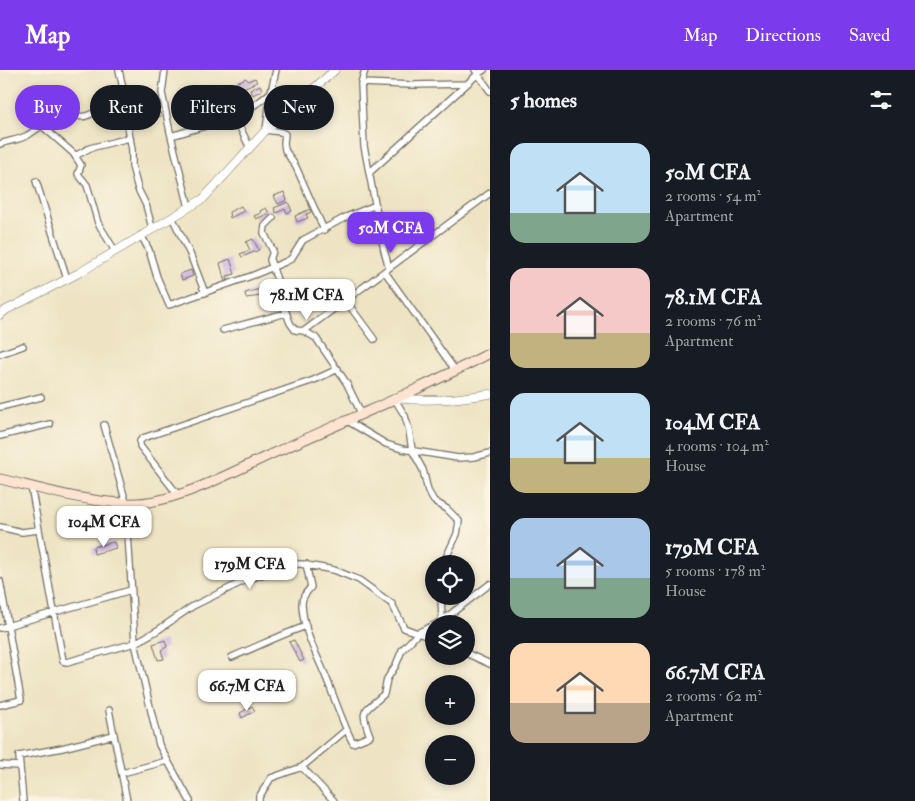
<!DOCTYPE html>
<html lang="en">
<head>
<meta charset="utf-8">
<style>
	body { margin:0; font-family:"IM FELL Double Pica",serif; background:#242831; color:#f1f3f6; height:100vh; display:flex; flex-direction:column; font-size:19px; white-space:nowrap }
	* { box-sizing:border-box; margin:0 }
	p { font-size:16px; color:#9ea1a6 }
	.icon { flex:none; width:28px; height:28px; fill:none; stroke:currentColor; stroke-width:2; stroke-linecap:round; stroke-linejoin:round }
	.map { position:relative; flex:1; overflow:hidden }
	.drawer { display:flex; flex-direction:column; background:#171b24; width:425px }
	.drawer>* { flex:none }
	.top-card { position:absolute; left:15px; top:15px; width:400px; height:45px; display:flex; gap:10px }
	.controls { position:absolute; left:425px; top:485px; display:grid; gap:10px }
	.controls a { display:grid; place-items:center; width:50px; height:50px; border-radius:50%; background:#171b24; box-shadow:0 2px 8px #0003; font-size:25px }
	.price { position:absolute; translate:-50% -42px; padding:0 11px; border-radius:10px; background:#fff; color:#222; font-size:16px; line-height:32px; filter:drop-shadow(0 1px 2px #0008) }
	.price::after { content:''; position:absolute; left:50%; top:30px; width:15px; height:11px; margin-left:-8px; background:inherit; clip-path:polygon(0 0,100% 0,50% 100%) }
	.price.active { background:#7c3aed; color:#fff }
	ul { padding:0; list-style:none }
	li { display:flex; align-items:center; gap:15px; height:125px; padding:0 20px }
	li span { display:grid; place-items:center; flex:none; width:140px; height:100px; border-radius:15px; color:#555 }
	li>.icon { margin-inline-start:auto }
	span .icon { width:60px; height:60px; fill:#fffc; stroke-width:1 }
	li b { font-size:21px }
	h2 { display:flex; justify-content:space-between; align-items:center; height:60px; padding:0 20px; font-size:21px }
	.chip { padding:0 18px; border-radius:22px; background:#171b24; box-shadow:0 2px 8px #0003; font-size:18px; line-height:45px }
	.chip.active { background:#7c3aed; color:#fff }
	header { display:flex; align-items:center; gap:30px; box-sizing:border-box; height:70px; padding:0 25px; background:#7c3aed; color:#fff }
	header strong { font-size:24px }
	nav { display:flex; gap:28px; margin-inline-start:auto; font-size:18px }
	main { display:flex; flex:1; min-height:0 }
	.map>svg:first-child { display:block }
	.building { fill:#cdb2e2 }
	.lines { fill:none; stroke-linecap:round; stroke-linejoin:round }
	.minor-casing { stroke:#6f6c61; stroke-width:8 }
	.tertiary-casing { stroke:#6f6c61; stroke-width:9 }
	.secondary-casing { stroke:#6f6c61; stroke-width:11 }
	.minor { stroke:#fff; stroke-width:5.5 }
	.tertiary { stroke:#fff; stroke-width:8 }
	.secondary { stroke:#fde4d1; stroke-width:9 }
</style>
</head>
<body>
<header>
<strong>Map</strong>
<nav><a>Map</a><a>Directions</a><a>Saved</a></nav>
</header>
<main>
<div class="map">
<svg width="490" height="731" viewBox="0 0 490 731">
	<rect width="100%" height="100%" fill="#fcf5e5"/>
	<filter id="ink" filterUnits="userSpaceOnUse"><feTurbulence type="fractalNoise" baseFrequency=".02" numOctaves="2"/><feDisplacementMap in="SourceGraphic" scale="10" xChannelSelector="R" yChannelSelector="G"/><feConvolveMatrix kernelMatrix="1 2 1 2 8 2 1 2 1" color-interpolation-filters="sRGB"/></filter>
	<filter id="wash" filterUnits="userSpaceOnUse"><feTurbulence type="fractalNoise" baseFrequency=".0096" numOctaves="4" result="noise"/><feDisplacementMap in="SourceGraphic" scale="20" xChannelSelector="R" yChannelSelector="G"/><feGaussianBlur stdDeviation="1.12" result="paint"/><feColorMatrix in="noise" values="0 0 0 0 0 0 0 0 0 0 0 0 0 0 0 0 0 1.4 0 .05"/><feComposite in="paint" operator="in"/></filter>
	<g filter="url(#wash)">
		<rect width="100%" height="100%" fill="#eee4c4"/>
		<g id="blocks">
			<path class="building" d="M246 8 248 11 255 8 257 12 236 21 235 17 238 15 237 12Z
				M260 15 262 20 253 25 250 20Z
				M155 30 157 38 145 40 143 33Z
				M160 42 161 46 146 50 145 46Z
				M284 122 287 130 278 134 274 126Z
				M288 132 292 141 287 143 285 139 276 143 274 138Z
				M241 136 244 141 230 148 229 142Z
				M266 138 269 143 256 149 254 146 261 143 260 141Z
				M310 139 311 142 306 144 308 148 297 152 295 146Z
				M253 169 259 180 242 187 240 184 250 180 246 172Z
				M230 189 235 204 227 206 228 211 225 212 220 193Z
				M191 200 193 206 182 210 180 204Z
				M260 219 261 226 246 228 245 223Z
				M114 472 116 478 94 484 93 477Z
				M165 570 167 577 161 580 164 589 158 590 153 574Z
				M294 570 304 590 300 592 289 572Z
				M252 636 255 641 242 648 240 643Z"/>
		</g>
	</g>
	<g filter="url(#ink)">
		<use href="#blocks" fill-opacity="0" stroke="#6f6c61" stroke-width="1"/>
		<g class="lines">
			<defs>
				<path id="minor" d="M119 0 125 28 123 37 127 50 132 80V96L138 119 146 135 152 158
					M165 0 162 23 170 62 189 137
					M276 0 271 22 266 60 281 62 285 64 284 73 285 80 296 97 324 160
					M365 0 361 13 364 76 384 180 389 198
					M475 0 490 21
					M361 13 412 15 466 14
					M227 31 250 78
					M42 56 73 83 81 95 78 104 87 115 98 153 115 181
					M171 66C206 55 244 48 271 22
					M0 74C8 71 18 70 26 66 38 60 47 49 59 46 69 43 78 48 86 46 101 41 107 34 123 37
					M75 86 90 78 129 68
					M369 103 479 3 484 0
					M36 111 67 209
					M172 147 190 184 205 223
					M273 148 265 156 264 163 273 181 270 190 281 221 284 237 290 253 295 260 304 261 316 268 347 314 361 343
					M141 165 149 180 157 207 169 235 254 205 285 192 291 189 303 170 346 147 376 135
					M385 202 455 300
					M346 231 374 269
					M223 260 286 243
					M304 261 490 123
					M0 284 23 276
					M394 328 405 346 409 360 412 380 423 400 428 421 434 431 447 439 459 451 457 464 443 494
					M0 337 41 327
					M346 350 386 374 402 379 458 388 474 387 490 383
					M104 355 126 433 135 573 159 675 190 731
					M0 366 50 354
					M31 416 63 591 67 592 135 573 158 560 193 536 244 511 292 494H301L334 500 359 510 392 534 404 558 434 569
					M178 425 140 376V371L143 368 314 310 338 299
					M0 457 22 462 38 460
					M306 494 311 517C306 523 302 527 302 534 303 563 318 586 328 612 336 632 343 654 353 673L370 666C359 637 364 643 384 624L387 609 396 595 402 580 419 562 434 555
					M0 511 21 630 0 635
					M441 526 442 552
					M436 554 448 546 490 514
					M0 558 131 520
					M466 583 490 594
					M232 587C257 577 280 565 306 556
					M109 640 127 731
					M0 695 19 696
					M302 697 334 731
					M122 703 167 691
					M23 731 19 686 62 678 114 665
					M259 731V727L271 708 302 697 346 660"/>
				<path id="tertiary" d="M0 245 6 240 79 203 203 129 266 60 335 0
					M395 328C431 332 455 329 490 324"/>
				<path id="secondary" d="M0 409C43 419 95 435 138 433 181 431 236 400 276 382 348 350 421 319 490 283"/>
			</defs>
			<use href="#minor" class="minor-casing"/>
			<use href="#tertiary" class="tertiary-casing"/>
			<use href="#secondary" class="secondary-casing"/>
			<use href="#minor" class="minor"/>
			<use href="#tertiary" class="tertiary"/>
			<use href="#secondary" class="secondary"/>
		</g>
	</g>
</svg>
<div class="controls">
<a><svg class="icon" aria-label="locate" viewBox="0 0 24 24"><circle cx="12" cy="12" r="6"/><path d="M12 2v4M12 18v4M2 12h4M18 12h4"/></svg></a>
<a><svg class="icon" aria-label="layers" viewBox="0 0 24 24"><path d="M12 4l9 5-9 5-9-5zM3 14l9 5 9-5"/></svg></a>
<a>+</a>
<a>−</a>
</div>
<b class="price active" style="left:391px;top:184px">50M CFA</b>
<b class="price" style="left:307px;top:251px">78.1M CFA</b>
<b class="price" style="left:104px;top:478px">104M CFA</b>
<b class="price" style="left:250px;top:520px">179M CFA</b>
<b class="price" style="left:247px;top:642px">66.7M CFA</b>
<div class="top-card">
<a class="chip active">Buy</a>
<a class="chip">Rent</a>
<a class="chip">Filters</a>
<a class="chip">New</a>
</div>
</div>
<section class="drawer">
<h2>5 homes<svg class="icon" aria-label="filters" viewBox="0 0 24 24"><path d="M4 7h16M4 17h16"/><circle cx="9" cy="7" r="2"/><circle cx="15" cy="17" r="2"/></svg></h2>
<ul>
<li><span style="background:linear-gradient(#bfe0f5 70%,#7fa58c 0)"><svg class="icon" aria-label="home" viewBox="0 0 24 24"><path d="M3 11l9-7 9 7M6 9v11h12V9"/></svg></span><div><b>50M CFA</b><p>2 rooms · 54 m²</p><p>Apartment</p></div></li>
<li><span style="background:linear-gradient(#f6c9c9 65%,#c2b280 0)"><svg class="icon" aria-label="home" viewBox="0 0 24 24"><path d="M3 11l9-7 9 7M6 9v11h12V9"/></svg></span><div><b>78.1M CFA</b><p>2 rooms · 76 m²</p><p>Apartment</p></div></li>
<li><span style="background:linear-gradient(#bfe0f5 65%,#c2b280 0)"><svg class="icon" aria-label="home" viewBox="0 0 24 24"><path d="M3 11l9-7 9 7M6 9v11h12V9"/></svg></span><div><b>104M CFA</b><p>4 rooms · 104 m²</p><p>House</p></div></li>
<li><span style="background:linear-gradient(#a9c7e8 60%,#7fa58c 0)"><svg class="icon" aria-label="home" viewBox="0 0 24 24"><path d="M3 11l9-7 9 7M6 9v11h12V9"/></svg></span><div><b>179M CFA</b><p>5 rooms · 178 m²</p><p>House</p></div></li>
<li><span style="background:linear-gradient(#ffd9b3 60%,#b9a48a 0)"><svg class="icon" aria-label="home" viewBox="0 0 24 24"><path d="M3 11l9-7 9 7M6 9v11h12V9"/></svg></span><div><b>66.7M CFA</b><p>2 rooms · 62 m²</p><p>Apartment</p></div></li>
</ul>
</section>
</main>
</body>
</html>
